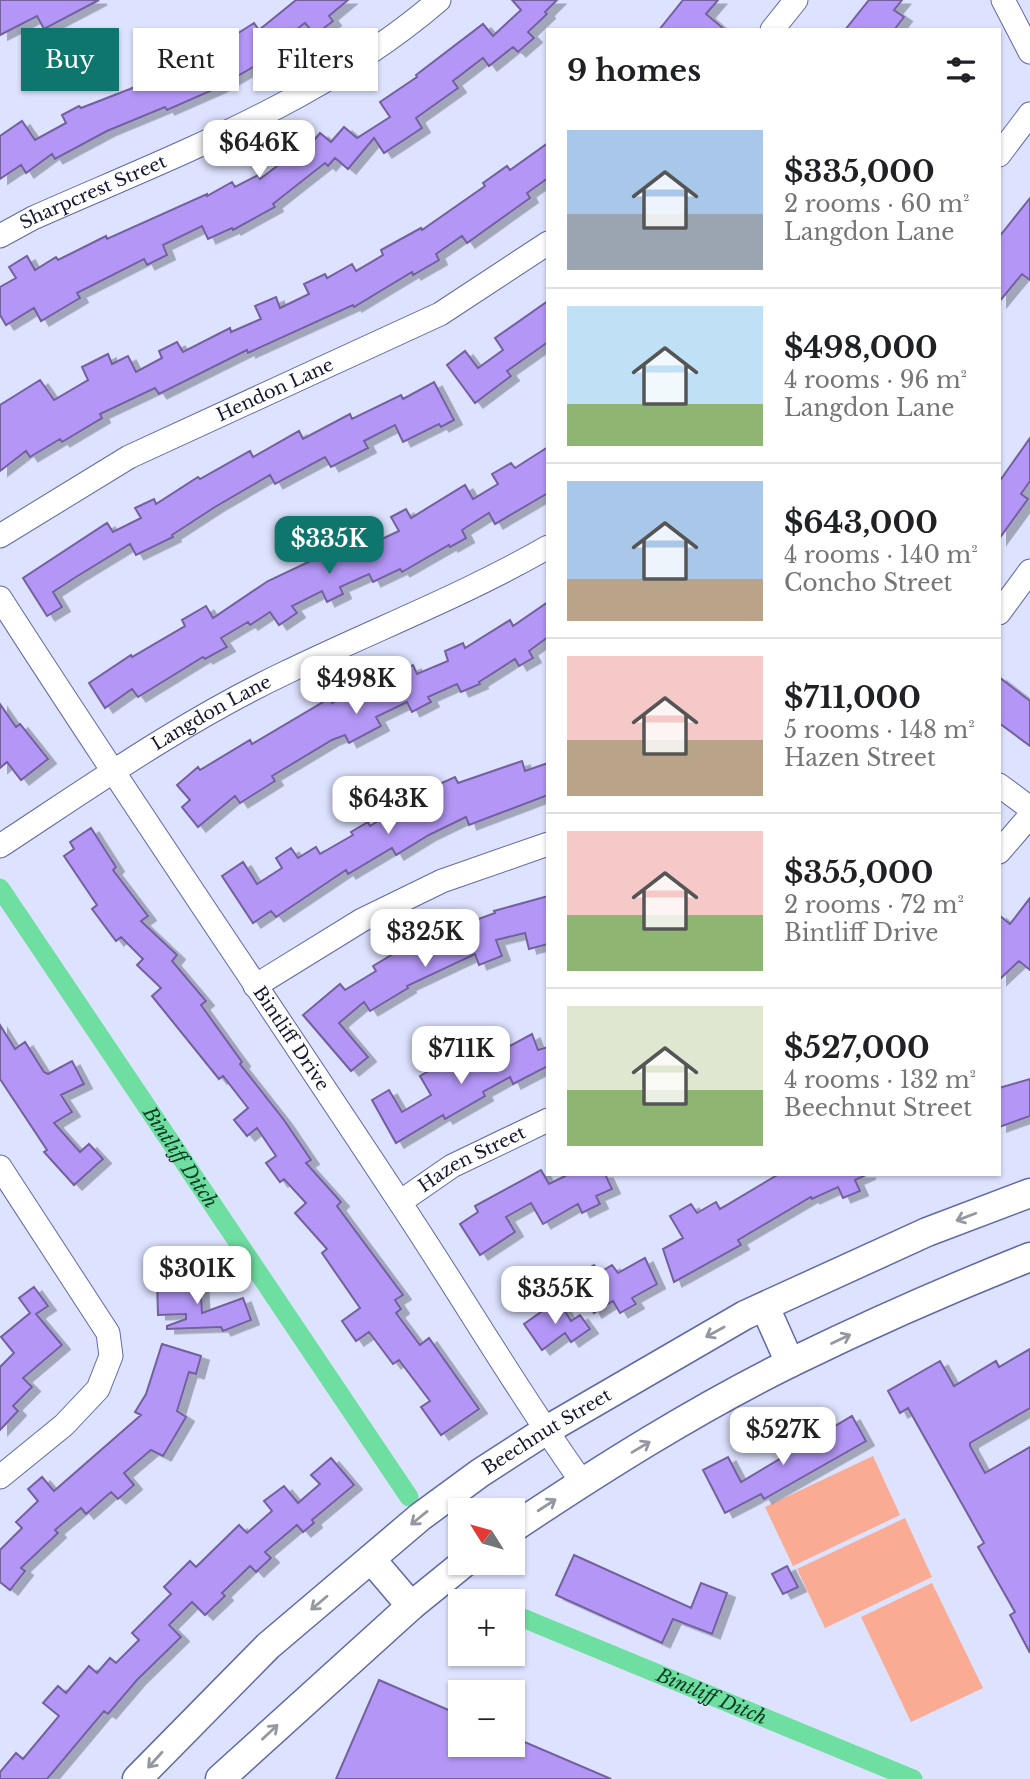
<!DOCTYPE html>
<html lang="en">
<head>
<meta charset="utf-8">
<style>
	body { margin:0; font-family:"Libre Baskerville",serif; background:#f6f6f6; color:#202124; height:100vh; display:flex; flex-direction:column; font-size:26px; white-space:nowrap }
	* { box-sizing:border-box; margin:0 }
	p { font-size:23px; color:#757577 }
	.icon { flex:none; width:38px; height:38px; fill:none; stroke:currentColor; stroke-width:2; stroke-linecap:round; stroke-linejoin:round }
	.map { position:relative; flex:1; overflow:hidden }
	.sheet { position:absolute; left:546px; top:28px; width:455px; height:1148px; display:flex; flex-direction:column; background:#fff; border-radius:0px; box-shadow:0 2px 5px #0004 }
	.sheet>* { flex:none }
	.banner { position:absolute; left:21px; top:28px; width:420px; height:63px; display:flex; gap:14px }
	.needle { width:46px; rotate:307deg }
	.fabs { position:absolute; left:448px; top:1498px; display:grid; gap:14px }
	.fabs a { display:grid; place-items:center; width:77px; height:77px; border-radius:0px; background:#fff; box-shadow:0 2px 5px #0004; font-size:35px }
	.price { position:absolute; translate:-50% -60px; padding:0 16px; border-radius:14px; background:#fff; color:#222; font-size:23px; line-height:46px; filter:drop-shadow(0 2px 4px #0008) }
	.price::after { content:''; position:absolute; left:50%; top:42px; width:21px; height:16px; margin-left:-10px; background:inherit; clip-path:polygon(0 0,100% 0,50% 100%) }
	.price.active { background:#0f766e; color:#fff }
	ul { padding:0; list-style:none }
	li { display:flex; align-items:center; gap:21px; height:175px; padding:0 21px }
	li+li { border-top:2px solid #e0e0e0 }
	li span { display:grid; place-items:center; flex:none; width:196px; height:140px; border-radius:0px; color:#555 }
	li>.icon { margin-inline-start:auto }
	span .icon { width:84px; height:84px; fill:#fffc; stroke-width:1 }
	li b { font-size:30px }
	h2 { display:flex; justify-content:space-between; align-items:center; height:84px; padding:0 21px; font-size:30px }
	.chip { padding:0 24px; border-radius:0px; background:#fff; box-shadow:0 2px 5px #0004; font-size:24px; line-height:63px }
	.chip.active { background:#0f766e; color:#fff }
	.map>svg:first-child { display:block }
	.green { fill:#faab94 }
	.lines { fill:none; stroke-linecap:round; stroke-linejoin:round }
	.canal { stroke:#6edfa0; stroke-width:19 }
	.building { fill:#b396f6; stroke:#73609e; stroke-width:2; filter:url(#shadow) }
	.minor-casing { stroke:#6068a6; stroke-width:25 }
	.major-casing { stroke:#6068a6; stroke-width:31 }
	.minor { stroke:#fff; stroke-width:23 }
	.major { stroke:#fff; stroke-width:28 }
	.oneway { stroke:#9597a1 }
	.labels { text-anchor:middle; stroke-width:6; stroke-linejoin:round; paint-order:stroke }
	.street-label { font-size:18px; fill:#14172f; stroke:#dde2fe }
	.water-label { font-size:19px; font-style:italic; fill:#093a22; stroke:#dde2fe }
</style>
</head>
<body>
<div class="map">
<svg width="1030" height="1779" viewBox="0 0 1030 1779">
	<defs>
		<filter id="shadow"><feDropShadow dx="8" dy="4.5" stdDeviation="0" flood-color="#0004"/></filter>
	</defs>
	<rect width="100%" height="100%" fill="#dde2fe"/>
	<path class="green" d="M873 1456 900 1515 793 1566 765 1507Z
		M905 1518 932 1577 825 1628 797 1569Z
		M932 1583 983 1688 911 1722 861 1617Z"/>
	<g class="lines">
		<g class="canal">
			<path id="s1" d="M0 888 409 1497"/>
			<path d="M478 1600 481 1601"/>
			<path id="s2" d="M513 1614 913 1779"/>
		</g>
	</g>
	<path class="building" d="M0 0H99L44 29 37 16 0 35Z
		M296 0H348L329 16 333 21 315 35 305 23 282 41 286 48 217 88 167 110 165 107 107 131 55 159 52 154 26 173 21 165 0 179V136L22 121 35 140 66 123 62 115 79 106 81 108 130 89 184 64 180 55 217 36 221 44 254 23 259 30Z
		M512 0H557L545 12 547 14 528 32 534 38 518 52 513 47 489 66 483 58 453 81 458 88 416 118 422 128 384 153 374 138 348 169 335 158 328 166 325 163 273 204 275 207 233 230 232 228 208 239 202 226 163 245 167 255 147 265 144 259 77 293 80 298 41 321 34 308 6 325 0 315V287L16 278 9 267 27 256 35 270 56 257 58 260 106 236 107 239 207 194V196L232 182 235 187 258 175 260 179 298 150 302 155 320 133 331 142 344 127 357 138 390 117 380 102 417 77 416 75 483 24 493 36 521 10Z
		M683 0H718L706 14 725 30H659Z
		M869 0H902L894 10 904 17 894 30H845Z
		M548 143V178L527 193 530 198 467 243 462 236 436 254 439 260 413 275 412 272 354 307 353 305 248 353 247 350 159 394 155 388 100 414 102 418 62 442 60 439 30 457 26 451 0 471V405L40 380 54 400 88 380 82 367 108 354 112 364 128 356 136 372 162 358 159 351 177 342 183 352 230 328 231 332 261 319 255 306 276 297 280 308 309 294 304 284 325 274 327 278 352 264 356 271 383 255 381 250 421 228 422 230 485 186 483 183 507 166 510 170Z
		M1030 198V280L1022 274 999 302V237Z
		M548 301V342L507 371 511 376 475 403 447 365 465 351 478 368 503 350 495 338Z
		M434 382 454 420 441 427 439 424 403 442 395 425 364 441 368 448 331 467 325 457 275 484 270 475 215 507 172 535 173 537 136 555 130 544 76 577 53 592 62 607 47 616 23 578 107 523 113 532 141 518 135 508 154 499 156 504 198 477 200 479 250 451 253 457 299 431 303 439 350 414 352 419 401 395 403 399Z
		M1030 438V481L1021 494 1028 499 999 539V482Z
		M548 447V493L495 524 489 513 462 530 466 538 450 547 449 545 402 572 400 569 373 582 369 574 340 587 343 594 327 602 322 591 292 606 297 613 279 625 270 612 250 625 248 622 221 638 227 647 205 659 203 657 138 697 132 689 105 708 89 683 131 655 132 657 185 626 182 620 206 606 213 618 268 581 336 549 334 544 360 531 367 546 399 531 391 517 406 509 411 518 465 485 473 499 498 484 492 474 511 463 515 468Z
		M548 602V637L529 651 533 658 519 666 515 659 479 682 480 684 461 692 457 684 428 697 431 702 412 712 407 702 376 717 381 726 349 743 345 735 332 740 272 776 275 781 240 803 235 796 198 827 182 807 190 800 177 785 198 767 200 770 250 740 252 744 330 698 332 703 360 688 361 690 413 665 417 674 448 661 445 651 463 643 465 648 510 620 513 626Z
		M999 677 1030 701V746L999 723Z
		M0 704 16 727 20 724 48 759 21 780 7 762 0 768Z
		M522 761 525 771 548 763V795L469 825 466 817 429 835 396 855 392 848 348 874 346 870 276 917 271 911 253 923 222 876 243 862 257 884 282 868 276 858 291 848 298 858 316 847 320 854 353 835 351 832 368 822 370 826 424 791 455 777 458 783Z
		M91 828 116 867 113 870 148 916 141 921 177 955 172 961 206 1001 201 1005 242 1062 240 1064 284 1120 311 1160 306 1163 341 1202 337 1206 403 1295 395 1300 401 1309 396 1313 420 1345 429 1338 479 1409 441 1435 421 1407 430 1401 399 1360 393 1364 369 1332 356 1341 342 1321 360 1308 322 1253 327 1249 295 1213 306 1203 284 1179 280 1182 266 1163 276 1156 257 1128 247 1136 234 1120 248 1108 223 1076 219 1079 152 996 161 988 137 965 143 959 121 937 116 941 92 909 97 905 64 856 74 849 70 842Z
		M548 896V944L529 949 525 933 496 940 502 956 479 965 475 954 407 986 408 988 370 1011 364 1002 339 1023 368 1057 351 1071 303 1015 340 984 345 990 376 971 373 966 395 953 438 934 495 913 494 911Z
		M1030 898V970L1019 961 999 980V915L1010 924Z
		M0 1025 15 1049 25 1042 44 1072 48 1074 72 1061 84 1084 61 1095 72 1112 54 1123 80 1152 89 1144 103 1159 74 1185 44 1152 47 1150 0 1079Z
		M532 1034 538 1050 548 1047V1066L513 1084 510 1077 483 1092 485 1096 445 1119 443 1115 396 1143 372 1100 389 1090 402 1112 431 1095 420 1076 460 1053 469 1068Z
		M1030 1079V1116L999 1127V1088Z
		M541 1170 549 1184 569 1174H605L612 1189 596 1196 600 1204 582 1213 578 1204 543 1224 531 1203 506 1217 515 1232 480 1255 460 1224 478 1212 475 1206Z
		M779 1174H868L855 1180 860 1191 843 1198 838 1187 812 1199 811 1197 738 1240 741 1245 674 1282 663 1249 683 1238 670 1216 691 1204 697 1213 716 1202 720 1209Z
		M645 1258 657 1284 632 1298 636 1304 620 1313 613 1301 594 1313 574 1277 594 1265 599 1273 612 1265 618 1273Z
		M200 1278 202 1313 243 1298 251 1320 223 1331 221 1327 167 1329V1326L186 1319V1314L158 1315 157 1280Z
		M34 1287 48 1306 36 1314 62 1345 23 1378 32 1387 13 1406 18 1411 0 1430V1367L14 1353 1 1337 30 1313 19 1298Z
		M558 1300 571 1321 580 1315 590 1329 571 1342 565 1333 542 1350 524 1324Z
		M162 1344 201 1356 196 1374 189 1372 177 1411 186 1417 163 1456 151 1450 124 1473 134 1485 118 1499 111 1492 86 1514 81 1508 55 1530 58 1533 21 1568 25 1571 10 1590 0 1582V1550L22 1528 16 1522 38 1501 28 1489 42 1477 54 1491 141 1415 135 1412 146 1394Z
		M1030 1349V1408L970 1443V1446L985 1473 1030 1447V1653L1010 1615 1015 1612 978 1547 984 1543 908 1408 900 1413 888 1391 940 1361 954 1386 996 1361 999 1367Z
		M852 1416 866 1441 764 1499 761 1494 725 1513 703 1470 728 1457 741 1482Z
		M331 1458 354 1485 312 1520 314 1523 303 1532 297 1525 265 1552 271 1558 256 1572 250 1566 222 1593 225 1596 205 1615 192 1602 169 1625 181 1637 137 1680 108 1714 104 1711 47 1779H0V1772L16 1753 23 1759 59 1716 43 1703 58 1686 66 1693 89 1666 97 1673 110 1658 116 1663 139 1640 132 1633 171 1594 164 1587 190 1561 196 1567 239 1525 247 1533 272 1511 264 1501 284 1486 298 1503 320 1484 311 1475Z
		M574 1555 691 1608 701 1583 727 1593 712 1634 673 1619 662 1643 556 1595Z
		M787 1566 798 1587 783 1594 772 1574Z
		M379 1680 460 1715V1745H513V1737L611 1779H336Z"/>
	<g class="lines">
		<defs>
			<g id="minor">
				<path d="M1003 0 1030 52"/>
				<path d="M772 30 796 0"/>
				<path d="M999 155 1030 114"/>
				<path id="s3" d="M0 236 33 218C173 156 322 101 439 0"/>
				<path id="s4" d="M0 536 129 457 440 314 548 243"/>
				<path id="s5" d="M0 598C130 801 267 1000 399 1201 461 1294 517 1391 582 1482"/>
				<path d="M999 613 1030 571"/>
				<path d="M999 785 1030 808"/>
				<path id="s6" d="M0 846C93 785 184 721 285 673 373 630 463 596 548 547"/>
				<path d="M999 852 1030 816"/>
				<path d="M255 986 362 920 442 881 548 844"/>
				<path d="M0 1167 108 1333 111 1356 98 1389 64 1425 0 1477"/>
				<path id="s7" d="M400 1202 452 1166 548 1120"/>
			</g>
			<g id="major">
				<path d="M765 1307 790 1363"/>
				<path d="M513 1528C603 1468 695 1410 792 1362 870 1324 949 1289 1030 1257"/>
				<path d="M371 1559 411 1606"/>
				<path id="s8" d="M137 1779 268 1646 420 1517 480 1473 545 1431 745 1315 927 1232 1030 1193"/>
				<path d="M220 1779 411 1606 464 1563"/>
			</g>
		</defs>
		<use href="#minor" class="minor-casing"/>
		<use href="#major" class="major-casing"/>
		<use href="#minor" class="minor"/>
		<use href="#major" class="major"/>
	</g>
	<defs><path id="oneway-shaft" d="M-6 0H5M1.5-3L5.5 0L1.5 3" fill="none" stroke-width="1.6" stroke-linecap="round" stroke-linejoin="round" transform="scale(1.75)"/></defs>
	<g class="oneway">
		<use href="#oneway-shaft" transform="translate(966 1217) rotate(159)"/>
		<use href="#oneway-shaft" transform="translate(715 1332) rotate(151)"/>
		<use href="#oneway-shaft" transform="translate(841 1339) rotate(-25)"/>
		<use href="#oneway-shaft" transform="translate(641 1447) rotate(-31)"/>
		<use href="#oneway-shaft" transform="translate(547 1505) rotate(-33)"/>
		<use href="#oneway-shaft" transform="translate(419 1518) rotate(141)"/>
		<use href="#oneway-shaft" transform="translate(319 1603) rotate(140)"/>
		<use href="#oneway-shaft" transform="translate(270 1732) rotate(-43)"/>
		<use href="#oneway-shaft" transform="translate(155 1760) rotate(132)"/>
	</g>
	<g class="labels">
		<g class="street-label">
			<text dy="6" stroke="none"><textPath href="#s3" startOffset="103">Sharpcrest Street</textPath></text>
			<text dy="6" stroke="none"><textPath href="#s4" startOffset="312">Hendon Lane</textPath></text>
			<text dy="6" stroke="none"><textPath href="#s6" startOffset="250">Langdon Lane</textPath></text>
			<text dy="6" stroke="none"><textPath href="#s5" startOffset="528">Bintliff Drive</textPath></text>
			<text dy="6" stroke="none"><textPath href="#s7" startOffset="84">Hazen Street</textPath></text>
			<text dy="6" stroke="none"><textPath href="#s8" startOffset="539">Beechnut Street</textPath></text>
		</g>
		<g class="water-label">
			<text dy="7" stroke="none"><textPath href="#s1" startOffset="324">Bintliff Ditch</textPath></text>
			<text dy="7" stroke="none"><textPath href="#s2" startOffset="215">Bintliff Ditch</textPath></text>
		</g>
	</g>
</svg>
<div class="fabs">
<a><svg class="needle" viewBox="-14 -14 28 28"><path d="M0-13l5 13h-10z" fill="#e53935"/><path d="M0 13l5-13h-10z" fill="#757577"/></svg></a>
<a>+</a>
<a>−</a>
</div>
<b class="price" style="left:259px;top:180px">$646K</b>
<b class="price active" style="left:329px;top:576px">$335K</b>
<b class="price" style="left:356px;top:716px">$498K</b>
<b class="price" style="left:388px;top:836px">$643K</b>
<b class="price" style="left:425px;top:969px">$325K</b>
<b class="price" style="left:461px;top:1086px">$711K</b>
<b class="price" style="left:197px;top:1306px">$301K</b>
<b class="price" style="left:555px;top:1326px">$355K</b>
<b class="price" style="left:783px;top:1467px">$527K</b>
<div class="banner">
<a class="chip active">Buy</a>
<a class="chip">Rent</a>
<a class="chip">Filters</a>
</div>
<section class="sheet">
<h2>9 homes<svg class="icon" aria-label="filters" viewBox="0 0 24 24"><path d="M4 7h16M4 17h16"/><circle cx="9" cy="7" r="2"/><circle cx="15" cy="17" r="2"/></svg></h2>
<ul>
<li><span style="background:linear-gradient(#a9c7e8 60%,#9aa5b1 0)"><svg class="icon" aria-label="home" viewBox="0 0 24 24"><path d="M3 11l9-7 9 7M6 9v11h12V9"/></svg></span><div><b>$335,000</b><p>2 rooms · 60 m²</p><p>Langdon Lane</p></div></li>
<li><span style="background:linear-gradient(#bfe0f5 70%,#8fb573 0)"><svg class="icon" aria-label="home" viewBox="0 0 24 24"><path d="M3 11l9-7 9 7M6 9v11h12V9"/></svg></span><div><b>$498,000</b><p>4 rooms · 96 m²</p><p>Langdon Lane</p></div></li>
<li><span style="background:linear-gradient(#a9c7e8 70%,#b9a48a 0)"><svg class="icon" aria-label="home" viewBox="0 0 24 24"><path d="M3 11l9-7 9 7M6 9v11h12V9"/></svg></span><div><b>$643,000</b><p>4 rooms · 140 m²</p><p>Concho Street</p></div></li>
<li><span style="background:linear-gradient(#f6c9c9 60%,#b9a48a 0)"><svg class="icon" aria-label="home" viewBox="0 0 24 24"><path d="M3 11l9-7 9 7M6 9v11h12V9"/></svg></span><div><b>$711,000</b><p>5 rooms · 148 m²</p><p>Hazen Street</p></div></li>
<li><span style="background:linear-gradient(#f6c9c9 60%,#8fb573 0)"><svg class="icon" aria-label="home" viewBox="0 0 24 24"><path d="M3 11l9-7 9 7M6 9v11h12V9"/></svg></span><div><b>$355,000</b><p>2 rooms · 72 m²</p><p>Bintliff Drive</p></div></li>
<li><span style="background:linear-gradient(#dfe7d0 60%,#8fb573 0)"><svg class="icon" aria-label="home" viewBox="0 0 24 24"><path d="M3 11l9-7 9 7M6 9v11h12V9"/></svg></span><div><b>$527,000</b><p>4 rooms · 132 m²</p><p>Beechnut Street</p></div></li>
</ul>
</section>
</div>
</body>
</html>
